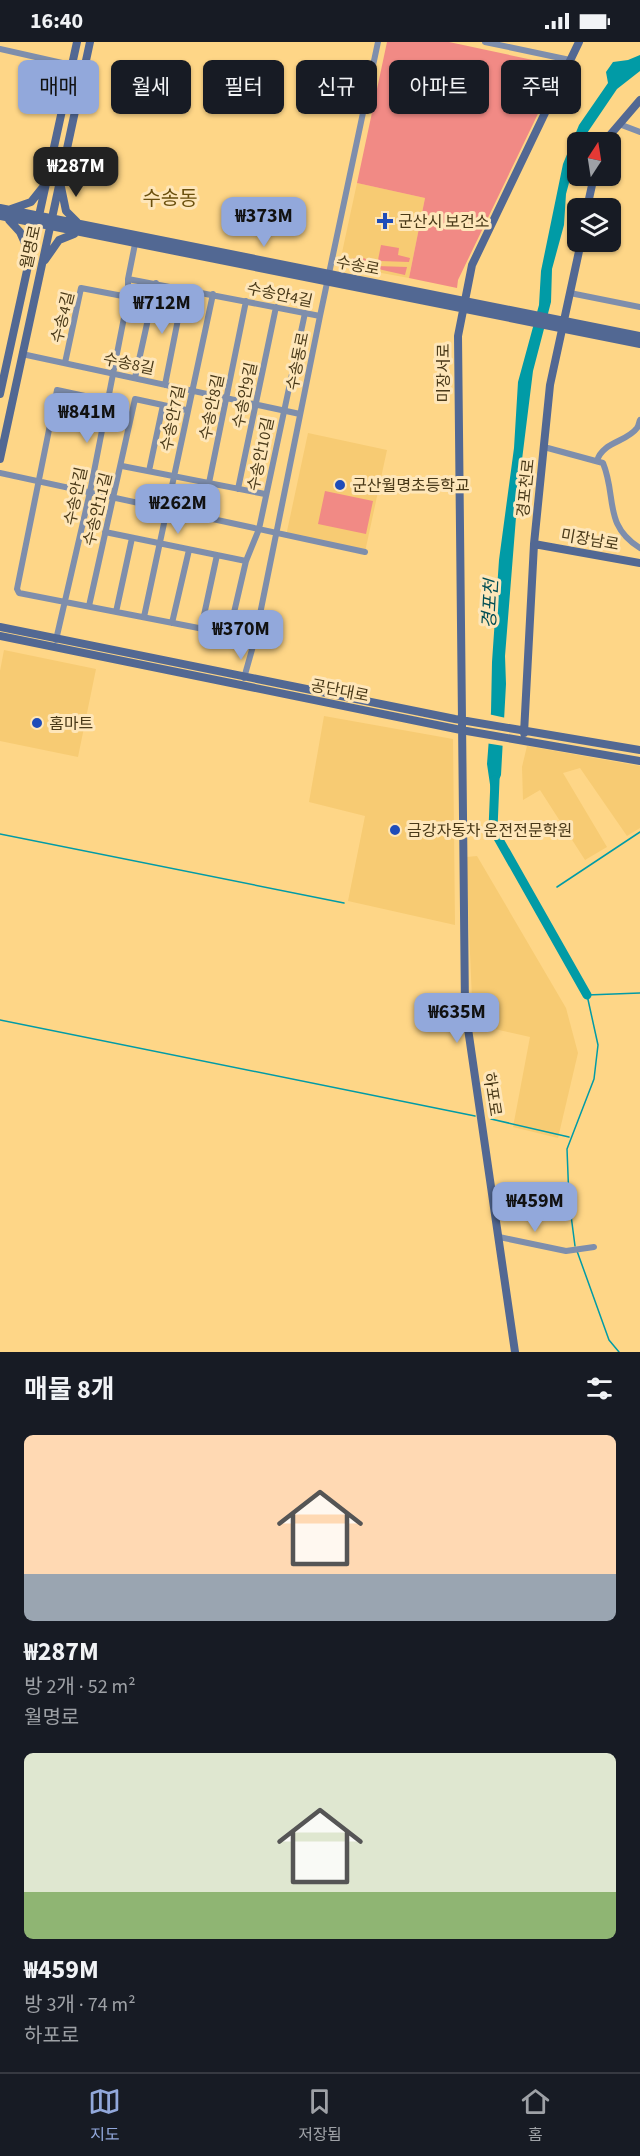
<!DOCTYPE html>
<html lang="ko">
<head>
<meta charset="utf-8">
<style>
	body { margin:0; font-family:"Source Sans 3","Noto Sans KR",sans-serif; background:#20242c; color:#f1f3f6; height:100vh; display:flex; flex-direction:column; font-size:22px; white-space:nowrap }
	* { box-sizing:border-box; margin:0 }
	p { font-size:20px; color:#9ea1a6 }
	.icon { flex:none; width:33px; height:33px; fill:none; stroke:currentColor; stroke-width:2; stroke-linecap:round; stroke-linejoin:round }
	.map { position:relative; height:1310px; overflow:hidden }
	.panel { display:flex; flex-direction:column; background:#171b24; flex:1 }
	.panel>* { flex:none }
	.guide { position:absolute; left:18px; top:18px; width:604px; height:54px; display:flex; gap:12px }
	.needle { width:39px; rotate:12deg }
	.fabs { position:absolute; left:567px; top:90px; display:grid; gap:12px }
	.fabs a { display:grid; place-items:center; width:54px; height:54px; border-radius:9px; background:#171b24; box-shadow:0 2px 4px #0004; font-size:30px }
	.price { position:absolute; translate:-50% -51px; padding:0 14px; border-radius:12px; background:#92a8db; color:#111; font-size:20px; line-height:39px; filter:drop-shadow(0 2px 3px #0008) }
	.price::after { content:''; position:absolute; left:50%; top:36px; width:18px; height:14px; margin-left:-9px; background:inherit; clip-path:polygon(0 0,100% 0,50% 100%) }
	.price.selected { background:#222; color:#fff }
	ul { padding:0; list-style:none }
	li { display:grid; align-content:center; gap:12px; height:318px; padding:0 24px }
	li span { display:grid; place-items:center; height:186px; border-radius:9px; color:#555 }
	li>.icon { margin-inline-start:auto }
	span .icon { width:108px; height:108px; fill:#fffc; stroke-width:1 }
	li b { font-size:26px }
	h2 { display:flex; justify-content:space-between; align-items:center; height:72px; padding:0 24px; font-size:26px }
	.pill { padding:0 21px; border-radius:9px; background:#171b24; box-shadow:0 2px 4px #0004; font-size:21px; line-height:54px }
	.pill.selected { background:#92a8db; color:#111 }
	.status { display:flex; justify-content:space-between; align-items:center; height:42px; padding:0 30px; background:#171b24; direction:ltr }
	.status svg { height:16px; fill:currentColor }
	.dock { display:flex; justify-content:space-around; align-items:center; height:84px; border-top:2px solid #363941; background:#171b24; font-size:16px; color:#9ea1a6 }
	.dock a { display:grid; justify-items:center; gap:3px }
	.dock .selected { color:#92a8db }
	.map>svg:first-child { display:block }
	.built { fill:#f7cb73 }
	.green { fill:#f18a85 }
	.water { fill:#019ba6 }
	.pier { fill:#fed687 }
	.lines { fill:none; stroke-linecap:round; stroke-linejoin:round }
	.stream { stroke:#019ba6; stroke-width:1.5 }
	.river { stroke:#019ba6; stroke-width:9 }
	.street { stroke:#7e8eac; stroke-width:6 }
	.secondary { stroke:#526893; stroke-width:8 }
	.poi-dot { fill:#1e4cb9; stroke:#fee6b9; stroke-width:2 }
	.labels { text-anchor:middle; stroke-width:6; stroke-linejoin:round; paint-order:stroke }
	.poi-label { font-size:16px; fill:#493918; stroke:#fee6b9; text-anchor:start }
	.street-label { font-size:16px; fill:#493918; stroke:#fee6b9 }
	.water-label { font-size:18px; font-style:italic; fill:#024e54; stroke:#fee6b9 }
	.quarter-label { font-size:20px; fill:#6a4f0c; stroke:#fee6b9 }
</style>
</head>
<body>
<div class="status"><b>16:40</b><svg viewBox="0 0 49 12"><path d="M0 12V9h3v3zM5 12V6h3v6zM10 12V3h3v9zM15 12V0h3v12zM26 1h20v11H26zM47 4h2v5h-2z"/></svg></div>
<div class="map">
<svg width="640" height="1310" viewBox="0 0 640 1310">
	<rect width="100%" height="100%" fill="#fed687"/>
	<path class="built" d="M357 141 425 156 409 236 343 224 340 220Z
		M308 391 387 408 365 510 286 494Z
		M4 608 96 627 78 715 0 699V629Z
		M324 674 453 697 455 883 348 859 365 774 309 760Z
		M527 704 640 724V786L627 794 580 726 563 731 607 805 585 818 540 748 523 758 522 725Z
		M477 814 566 966 578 1011 558 1096 513 1085 530 995 473 982 466 815Z"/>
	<path class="green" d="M387 0H449L561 24 458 238 457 246 409 236 425 156 357 141Z
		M381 203 399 206 398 213 410 216 409 220 380 219 378 218Z
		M353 216 359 217 357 220 359 221 364 216 377 224 407 225 405 233 351 221Z
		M325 449 373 459 366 492 318 482Z"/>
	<path class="water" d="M640 13V29L617 47 581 100H578L577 111 566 152 564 183 552 227 551 260 533 329 518 450 505 614 506 642 501 733 492 756 487 722 491 670 492 620 499 518 514 406 518 340 539 263 541 229 563 122 579 83 608 41 606 30 613 20 628 18Z"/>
	<path class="pier" d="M488 672 506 676 504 704 485 701Z"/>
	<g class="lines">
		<path class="stream" d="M0 792 344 861
			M557 845 640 790
			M0 978 475 1074
			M491 1077 569 1095
			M575 1204 569 1158 567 1107 594 1037 598 1003 587 953 640 951
			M577 1209 609 1298 619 1310"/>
		<path class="river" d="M495 738 493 787 587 953"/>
		<path class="street" d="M485 0 570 18
			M0 7 71 23
			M619 82 640 90
			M128 237 320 274
			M570 251 640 265
			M22 312 300 372
			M65 321 81 246 128 255
			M135 336 156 241
			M165 343 184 247
			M108 359 57 348 17 547 19 551 255 597
			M544 405 603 421C617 455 603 483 640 506
			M597 419C602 400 627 400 637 386 639 383 639 380 640 378
			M122 424 265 452
			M149 429 163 363
			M0 431 365 510
			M209 441 246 259
			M238 447 276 265
			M105 490 246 519
			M89 564 135 357 186 368
			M116 570 132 496
			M144 575 213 252
			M172 581 189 508
			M201 587 217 513
			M229 592 246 519 259 487 305 271
			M56 598 90 450 128 255V237L135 202
			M244 636 255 597 320 274 378 0
			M499 1195 566 1209 594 1205"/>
		<path class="secondary" d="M604 100 640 58
			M61 145 66 169 77 180
			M0 166 640 294
			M587 166 594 134
			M11 167 31 160 43 145
			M0 174 640 302
			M9 178 20 190 30 212
			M45 218 59 198 74 192
			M0 352 77 0
			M0 417 90 0
			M534 502 640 521
			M0 585 455 677 640 708
			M0 594 461 688 640 719
			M524 691 534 502 550 343 581 200
			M515 1310 465 966 458 294 472 223 579 0"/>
	</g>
	<g class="poi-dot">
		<path d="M382 170h6v6h6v6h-6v6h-6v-6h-6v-6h6z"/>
		<circle cx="340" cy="443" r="6"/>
		<circle cx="37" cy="681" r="6"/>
		<circle cx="395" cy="788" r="6"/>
	</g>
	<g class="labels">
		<g class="poi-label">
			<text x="398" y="185">군산시 보건소</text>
			<text x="352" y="449">군산월명초등학교</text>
			<text x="49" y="687">홈마트</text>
			<text x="407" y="794">금강자동차 운전전문학원</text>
		</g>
		<g class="street-label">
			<text transform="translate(30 205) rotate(-78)" y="6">월명로</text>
			<text transform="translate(358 223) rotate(11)" y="6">수송로</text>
			<text transform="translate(280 252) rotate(12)" y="6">수송안4길</text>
			<text transform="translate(62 275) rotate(-76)" y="6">수송4길</text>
			<text transform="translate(297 319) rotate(-79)" y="6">수송동로</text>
			<text transform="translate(129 321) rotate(12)" y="6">수송8길</text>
			<text transform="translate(443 331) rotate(-90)" y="6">미장서로</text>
			<text transform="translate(244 353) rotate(-78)" y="6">수송안9길</text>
			<text transform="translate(211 365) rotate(-78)" y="6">수송안8길</text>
			<text transform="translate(172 376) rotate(-78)" y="6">수송안7길</text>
			<text transform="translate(260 412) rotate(-78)" y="6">수송안10길</text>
			<text transform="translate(525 446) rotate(-84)" y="6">경포천로</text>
			<text transform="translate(75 454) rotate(-78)" y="6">수송안길</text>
			<text transform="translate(97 467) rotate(-76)" y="6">수송안11길</text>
			<text transform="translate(590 497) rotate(10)" y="6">미장남로</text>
			<text transform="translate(340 648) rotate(11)" y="6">공단대로</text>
			<text transform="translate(493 1052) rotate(81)" y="6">하포로</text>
		</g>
		<g class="water-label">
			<text transform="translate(490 562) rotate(-87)" y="6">경포천</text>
		</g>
		<g class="quarter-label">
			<text x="170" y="163">수송동</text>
		</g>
	</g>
</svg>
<div class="fabs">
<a><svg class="needle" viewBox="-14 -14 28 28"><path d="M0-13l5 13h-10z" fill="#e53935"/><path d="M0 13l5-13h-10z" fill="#9ea1a6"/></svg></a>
<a><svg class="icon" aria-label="layers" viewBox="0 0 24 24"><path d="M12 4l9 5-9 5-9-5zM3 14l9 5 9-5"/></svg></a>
</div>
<b class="price selected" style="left:76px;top:156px">₩287M</b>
<b class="price" style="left:264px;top:206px">₩373M</b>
<b class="price" style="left:162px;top:293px">₩712M</b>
<b class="price" style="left:87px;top:402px">₩841M</b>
<b class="price" style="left:178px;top:493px">₩262M</b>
<b class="price" style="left:241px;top:619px">₩370M</b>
<b class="price" style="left:457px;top:1002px">₩635M</b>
<b class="price" style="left:535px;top:1191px">₩459M</b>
<div class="guide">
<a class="pill selected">매매</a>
<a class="pill">월세</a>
<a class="pill">필터</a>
<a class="pill">신규</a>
<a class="pill">아파트</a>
<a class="pill">주택</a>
</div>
</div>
<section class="panel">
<h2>매물 8개<svg class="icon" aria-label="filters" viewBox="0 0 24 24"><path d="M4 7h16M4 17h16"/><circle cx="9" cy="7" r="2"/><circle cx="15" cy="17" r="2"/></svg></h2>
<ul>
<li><span style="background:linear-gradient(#ffd9b3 75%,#9aa5b1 0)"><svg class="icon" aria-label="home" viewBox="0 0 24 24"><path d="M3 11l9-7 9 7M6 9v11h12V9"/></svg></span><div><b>₩287M</b><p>방 2개 · 52 m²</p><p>월명로</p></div></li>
<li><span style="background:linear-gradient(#dfe7d0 75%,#8fb573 0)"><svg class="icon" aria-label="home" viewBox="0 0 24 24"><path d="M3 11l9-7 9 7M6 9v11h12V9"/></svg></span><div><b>₩459M</b><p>방 3개 · 74 m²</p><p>하포로</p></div></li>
</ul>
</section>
<nav class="dock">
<a class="selected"><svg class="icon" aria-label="map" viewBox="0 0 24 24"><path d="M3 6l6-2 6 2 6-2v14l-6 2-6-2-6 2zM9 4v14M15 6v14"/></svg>지도</a>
<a><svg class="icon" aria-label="saved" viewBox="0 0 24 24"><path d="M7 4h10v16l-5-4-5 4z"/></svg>저장됨</a>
<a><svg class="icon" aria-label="home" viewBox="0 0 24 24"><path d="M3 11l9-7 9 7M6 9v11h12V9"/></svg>홈</a>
</nav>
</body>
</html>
